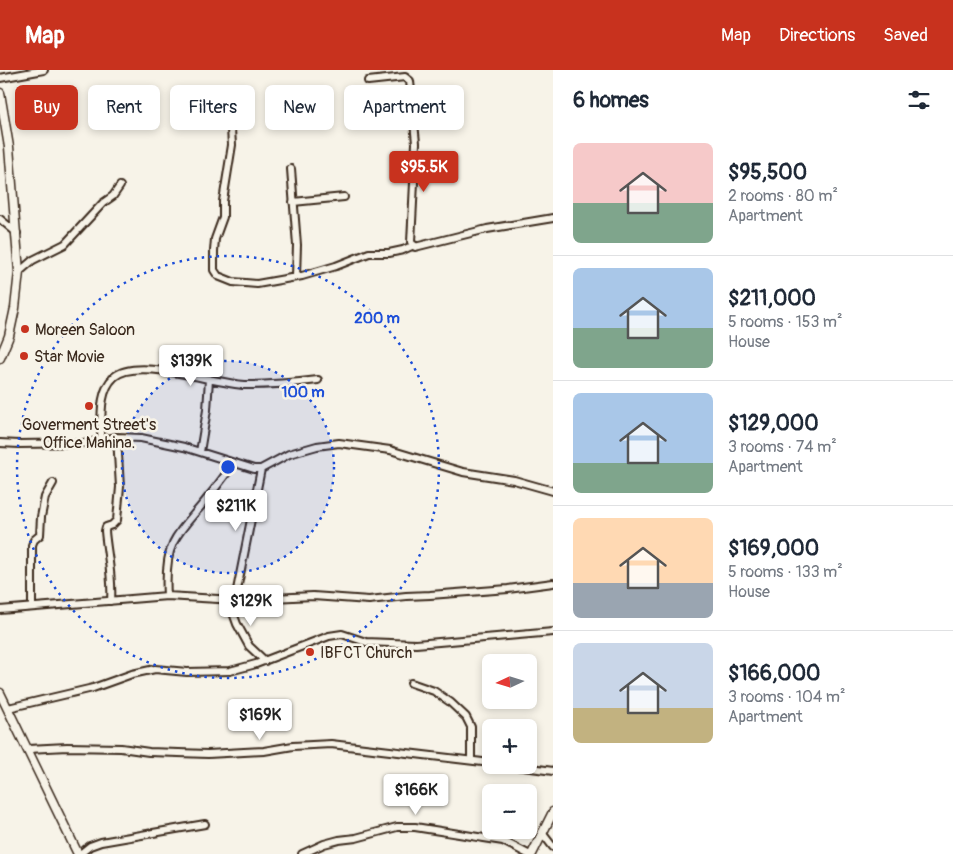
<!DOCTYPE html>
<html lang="en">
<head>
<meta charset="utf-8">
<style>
	body { margin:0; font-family:Pangolin,sans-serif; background:#f6f6f7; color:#1f2937; height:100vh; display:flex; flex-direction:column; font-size:19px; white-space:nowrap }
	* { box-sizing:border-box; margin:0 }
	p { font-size:16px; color:#747a83 }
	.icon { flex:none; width:28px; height:28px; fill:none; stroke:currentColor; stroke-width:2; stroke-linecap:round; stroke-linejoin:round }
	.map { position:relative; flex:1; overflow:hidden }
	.drawer { display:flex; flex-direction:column; background:#fff; width:400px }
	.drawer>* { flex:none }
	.top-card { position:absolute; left:15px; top:15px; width:462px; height:45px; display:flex; gap:10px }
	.needle { width:32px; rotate:266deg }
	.controls { position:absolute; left:482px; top:584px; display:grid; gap:10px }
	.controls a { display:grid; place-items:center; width:55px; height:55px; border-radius:8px; background:#fff; box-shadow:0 2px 8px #0003; font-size:25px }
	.price { position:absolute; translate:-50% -42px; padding:0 11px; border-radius:5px; background:#fff; color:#222; font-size:16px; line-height:32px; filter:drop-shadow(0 1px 2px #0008) }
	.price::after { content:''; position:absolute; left:50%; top:30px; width:15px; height:11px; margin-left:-8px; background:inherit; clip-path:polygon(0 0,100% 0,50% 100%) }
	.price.current { background:#c8321e; color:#fff }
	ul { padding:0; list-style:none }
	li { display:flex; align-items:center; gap:15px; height:125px; padding:0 20px }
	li+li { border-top:1px solid #e0e1e3 }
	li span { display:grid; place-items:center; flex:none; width:140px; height:100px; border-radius:8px; color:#555 }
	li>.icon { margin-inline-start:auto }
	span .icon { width:60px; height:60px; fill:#fffc; stroke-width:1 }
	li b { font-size:21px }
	h2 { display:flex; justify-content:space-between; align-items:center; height:60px; padding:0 20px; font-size:21px }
	.tag { padding:0 18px; border-radius:8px; background:#fff; box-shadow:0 2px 8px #0003; font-size:18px; line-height:45px }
	.tag.current { background:#c8321e; color:#fff }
	header { display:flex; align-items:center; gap:30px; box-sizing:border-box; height:70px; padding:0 25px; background:#c8321e; color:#fff }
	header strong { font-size:24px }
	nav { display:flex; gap:28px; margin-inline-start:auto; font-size:18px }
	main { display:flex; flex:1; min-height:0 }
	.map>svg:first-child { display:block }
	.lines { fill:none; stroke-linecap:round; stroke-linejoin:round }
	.minor-casing { stroke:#3b2a1e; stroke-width:10 }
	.tertiary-casing { stroke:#3b2a1e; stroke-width:11 }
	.minor { stroke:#f7f3e8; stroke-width:6 }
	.tertiary { stroke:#f7f3e8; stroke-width:8 }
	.ring { fill:none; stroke:#1d4ed8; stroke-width:2.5; stroke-dasharray:2.5 5 }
	.poi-dot { fill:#c8321e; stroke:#f7f3e8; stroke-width:2 }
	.labels { text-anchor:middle; stroke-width:5; stroke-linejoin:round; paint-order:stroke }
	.poi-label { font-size:16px; fill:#3b2a1e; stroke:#f7f3e8; text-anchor:start }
	.centre { fill:#1d4ed8; stroke:#f7f3e8; stroke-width:2.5 }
	.ring-label { font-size:15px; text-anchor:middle; font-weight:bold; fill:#1d4ed8; stroke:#f7f3e8; stroke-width:5; stroke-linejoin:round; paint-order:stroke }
</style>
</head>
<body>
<header>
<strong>Map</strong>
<nav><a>Map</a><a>Directions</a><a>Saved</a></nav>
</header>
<main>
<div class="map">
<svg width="553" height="784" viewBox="0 0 553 784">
	<rect width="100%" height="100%" fill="#f7f3e8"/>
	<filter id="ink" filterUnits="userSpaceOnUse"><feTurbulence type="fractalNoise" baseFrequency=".02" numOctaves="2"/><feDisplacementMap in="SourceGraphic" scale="10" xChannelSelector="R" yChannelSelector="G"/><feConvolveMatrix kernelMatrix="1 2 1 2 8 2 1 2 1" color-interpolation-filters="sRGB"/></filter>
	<g filter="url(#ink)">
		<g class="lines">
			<defs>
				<path id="minor" d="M0 8 44 0
					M368 11 405 7 410 11 416 73 411 172 415 177 487 159 553 148
					M186 39 208 42 219 46 226 50 231 59 232 75 223 131V147L215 169 214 181V200L218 206 233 212 257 214 302 206 336 196 369 183H389L403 180 414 175
					M291 99 297 175 296 207
					M293 132 344 127
					M0 149 17 163
					M19 202 33 190 65 174 103 133 113 126 120 116
					M101 370C102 350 98 322 114 307 137 286 215 314 245 315 269 315 294 313 318 310
					M0 373 19 374 88 373 117 367 141 368 184 377 254 399H261L289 384 317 376 339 373 390 380 463 402 514 410 553 421
					M200 382 207 340 209 309
					M167 526C166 509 166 488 173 473 180 459 191 448 201 436 213 422 223 408 234 393
					M228 529 237 554 249 576 265 591
					M235 530 261 399
					M111 531C113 506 107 485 105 461L106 457 112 455 117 450 120 417 117 367
					M32 537V475L34 470 40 465 41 447 45 427 53 413
					M0 540 167 526 235 530 313 526 369 530 406 526 430 525 508 519 553 513
					M411 613 434 621 450 632 466 647 471 657V690
					M8 638 93 618 132 604 155 599 187 602 230 601 256 594 329 566 342 564 366 572 416 574 553 562
					M28 679 67 677 121 678 149 682 208 684 264 681 293 676 331 674 491 693
					M509 695 553 701
					M543 764 553 777
					M80 784 90 776 101 772 205 754
					M302 784 324 774 339 770 356 768 397 757H415L503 771 528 784"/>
				<path id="tertiary" d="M0 23 9 77 19 202 15 238 9 266 0 288
					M0 623 78 784
					M532 784 553 742"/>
			</defs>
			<use href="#minor" class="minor-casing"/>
			<use href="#tertiary" class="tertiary-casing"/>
			<use href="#minor" class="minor"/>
			<use href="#tertiary" class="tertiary"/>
		</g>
	</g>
	<circle cx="228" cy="397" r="106" fill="#1d4ed8" fill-opacity=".12"/>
	<g class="ring">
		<circle cx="228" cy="397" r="106"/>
		<circle cx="228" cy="397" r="211"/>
	</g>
	<g class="poi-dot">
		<circle cx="25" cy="259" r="5"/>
		<circle cx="24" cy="286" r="5"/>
		<circle cx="89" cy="336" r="5"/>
		<circle cx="310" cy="582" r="5"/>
	</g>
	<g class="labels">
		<g class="poi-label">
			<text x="35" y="265">Moreen Saloon</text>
			<text x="34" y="292">Star Movie</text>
			<text x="89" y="360" text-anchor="middle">Goverment Street's<tspan x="89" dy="18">Office Mahina.</tspan></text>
			<text x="320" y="588">IBFCT Church</text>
		</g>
	</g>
	<circle cx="228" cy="397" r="8" class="centre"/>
	<g class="ring-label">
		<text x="377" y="253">200 m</text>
		<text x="303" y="327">100 m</text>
	</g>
</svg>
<div class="controls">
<a><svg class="needle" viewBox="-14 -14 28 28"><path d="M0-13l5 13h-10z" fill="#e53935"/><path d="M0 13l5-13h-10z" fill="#747a83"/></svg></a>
<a>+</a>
<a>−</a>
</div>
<b class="price current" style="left:424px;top:123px">$95.5K</b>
<b class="price" style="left:191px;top:317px">$139K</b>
<b class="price" style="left:236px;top:462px">$211K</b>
<b class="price" style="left:251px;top:557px">$129K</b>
<b class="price" style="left:260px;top:671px">$169K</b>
<b class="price" style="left:416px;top:746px">$166K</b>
<div class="top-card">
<a class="tag current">Buy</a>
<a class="tag">Rent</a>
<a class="tag">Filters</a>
<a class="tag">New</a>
<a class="tag">Apartment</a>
</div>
</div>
<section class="drawer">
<h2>6 homes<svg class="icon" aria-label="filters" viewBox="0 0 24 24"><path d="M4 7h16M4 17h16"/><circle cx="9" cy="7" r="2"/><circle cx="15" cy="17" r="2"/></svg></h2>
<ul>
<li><span style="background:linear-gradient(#f6c9c9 60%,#7fa58c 0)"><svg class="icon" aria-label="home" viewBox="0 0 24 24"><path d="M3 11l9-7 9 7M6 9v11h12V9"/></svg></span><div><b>$95,500</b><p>2 rooms · 80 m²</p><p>Apartment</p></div></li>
<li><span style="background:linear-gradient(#a9c7e8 60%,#7fa58c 0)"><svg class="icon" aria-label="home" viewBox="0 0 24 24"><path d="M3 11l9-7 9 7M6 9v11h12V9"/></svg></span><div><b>$211,000</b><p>5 rooms · 153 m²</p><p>House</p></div></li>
<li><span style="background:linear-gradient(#a9c7e8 70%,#7fa58c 0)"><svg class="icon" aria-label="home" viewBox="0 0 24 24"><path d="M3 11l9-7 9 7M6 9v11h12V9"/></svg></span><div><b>$129,000</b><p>3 rooms · 74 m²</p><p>Apartment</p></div></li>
<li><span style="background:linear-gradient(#ffd9b3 65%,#9aa5b1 0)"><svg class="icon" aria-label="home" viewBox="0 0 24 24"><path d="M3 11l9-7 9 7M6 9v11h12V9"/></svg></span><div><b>$169,000</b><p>5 rooms · 133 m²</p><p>House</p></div></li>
<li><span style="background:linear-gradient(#c9d6e8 65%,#c2b280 0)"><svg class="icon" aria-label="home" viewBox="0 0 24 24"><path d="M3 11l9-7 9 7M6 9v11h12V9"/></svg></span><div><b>$166,000</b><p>3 rooms · 104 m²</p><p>Apartment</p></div></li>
</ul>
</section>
</main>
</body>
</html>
